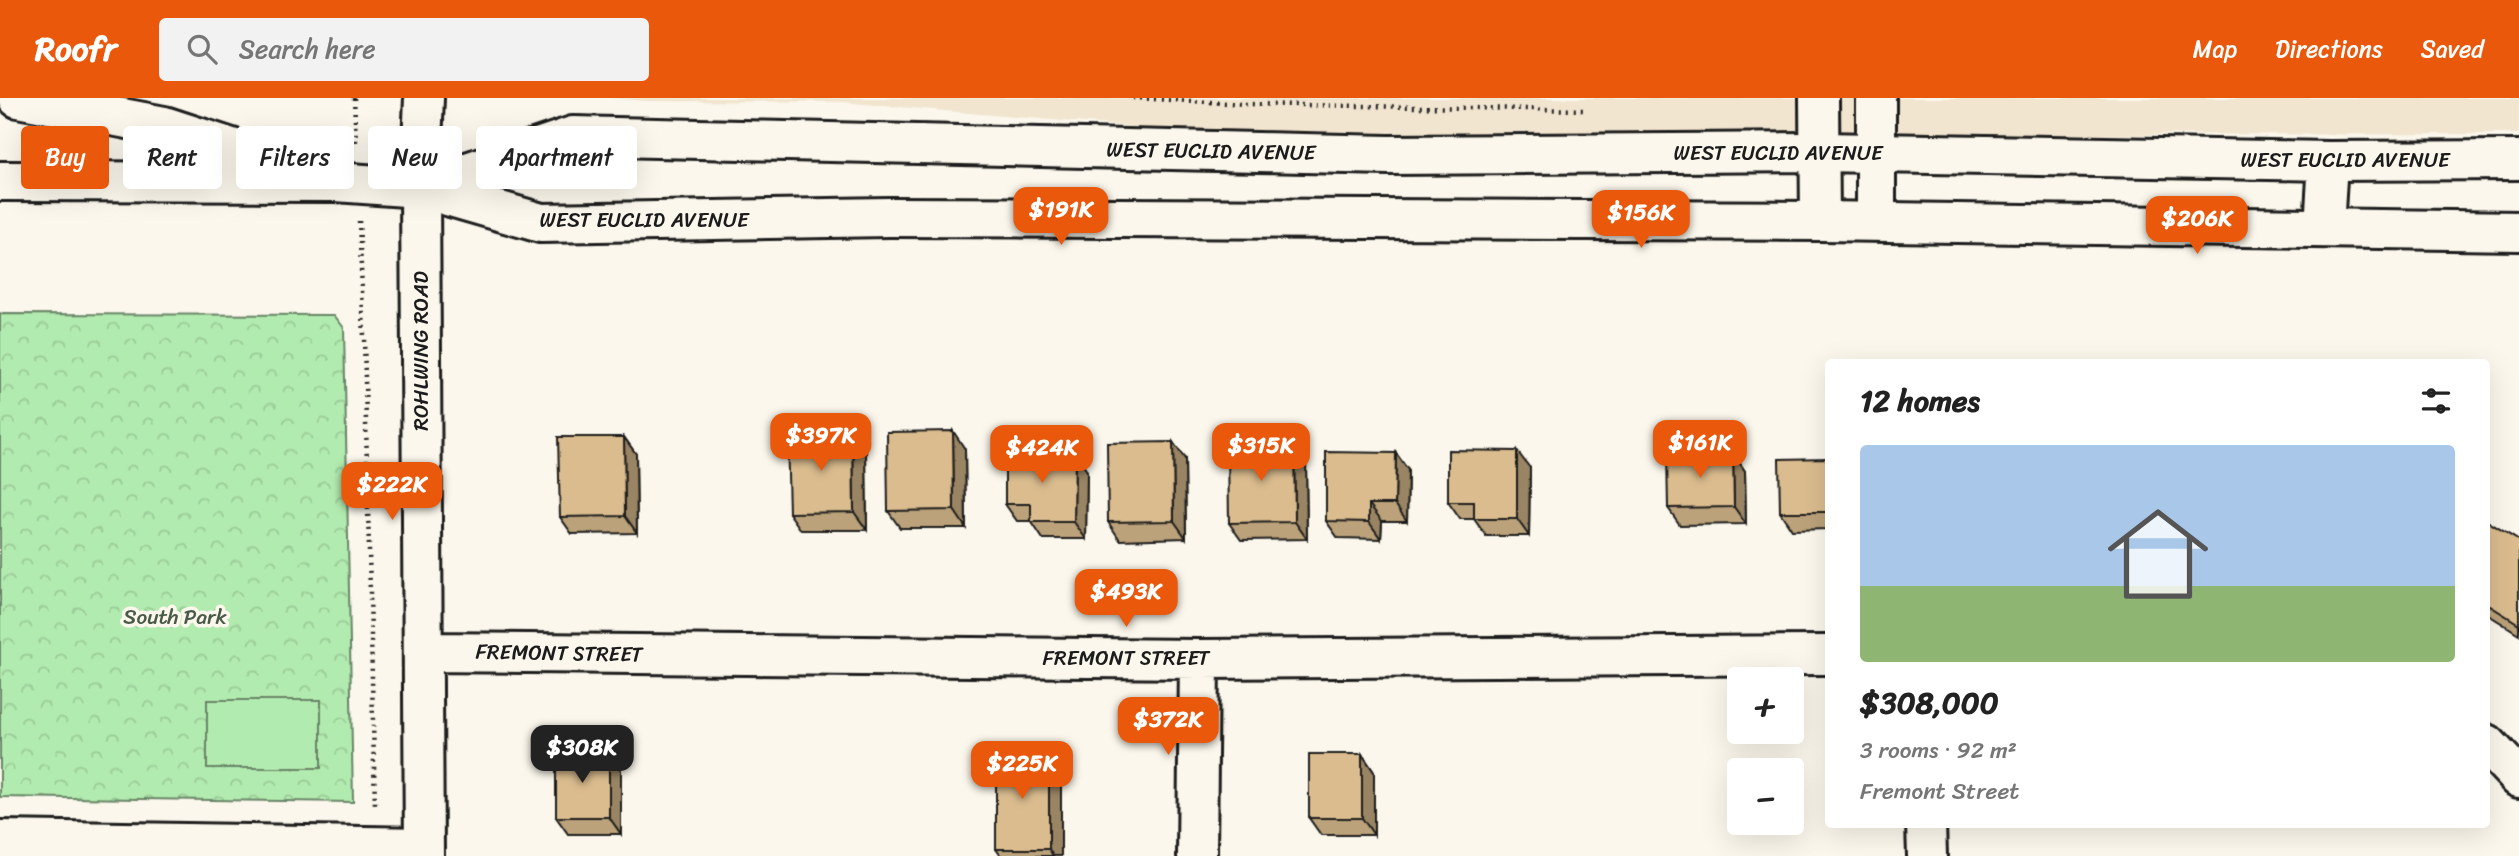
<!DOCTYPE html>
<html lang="en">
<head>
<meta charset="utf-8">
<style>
	body { margin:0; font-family:Sriracha,sans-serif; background:#f2f2f2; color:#222; height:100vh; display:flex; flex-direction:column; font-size:26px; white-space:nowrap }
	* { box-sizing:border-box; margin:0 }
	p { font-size:23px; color:#767676 }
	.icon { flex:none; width:38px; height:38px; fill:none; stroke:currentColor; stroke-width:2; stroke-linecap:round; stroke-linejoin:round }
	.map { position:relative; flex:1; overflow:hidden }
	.sheet { position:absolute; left:1825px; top:261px; width:665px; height:469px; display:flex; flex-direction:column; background:#fff; border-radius:7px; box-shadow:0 7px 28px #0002 }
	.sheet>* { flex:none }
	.banner { position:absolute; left:21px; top:28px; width:665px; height:63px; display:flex; gap:14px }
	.buttons { position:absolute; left:1727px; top:569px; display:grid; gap:14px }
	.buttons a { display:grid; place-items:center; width:77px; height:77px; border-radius:7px; background:#fff; box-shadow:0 7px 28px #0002; font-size:35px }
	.price { position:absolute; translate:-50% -60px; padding:0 16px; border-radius:14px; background:#ea580c; color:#fff; font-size:23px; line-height:46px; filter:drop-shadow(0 2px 4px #0008) }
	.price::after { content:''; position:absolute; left:50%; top:42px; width:21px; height:16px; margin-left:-10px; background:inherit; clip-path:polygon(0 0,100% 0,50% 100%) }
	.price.on { background:#222; color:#fff }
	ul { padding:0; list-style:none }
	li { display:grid; align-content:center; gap:14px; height:371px; padding:0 35px }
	li span { display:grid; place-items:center; height:217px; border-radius:7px; color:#555 }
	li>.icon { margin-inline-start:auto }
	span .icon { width:126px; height:126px; fill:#fffc; stroke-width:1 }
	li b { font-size:30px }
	h2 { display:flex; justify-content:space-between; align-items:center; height:84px; padding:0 35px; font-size:30px }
	.chip { padding:0 24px; border-radius:7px; background:#fff; box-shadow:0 7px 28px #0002; font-size:24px; line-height:63px }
	.chip.on { background:#ea580c; color:#fff }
	header { display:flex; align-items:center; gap:42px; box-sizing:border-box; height:98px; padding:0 35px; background:#ea580c; color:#fff }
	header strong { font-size:33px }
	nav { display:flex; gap:38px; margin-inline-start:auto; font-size:24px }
	.search { width:490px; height:63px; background:#f2f2f2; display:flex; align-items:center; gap:18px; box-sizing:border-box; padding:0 24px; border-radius:7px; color:#767676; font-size:26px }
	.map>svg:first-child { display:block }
	.built { fill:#f1e5d0 }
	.park { fill:url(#park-crowns); stroke:#678466; stroke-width:2 }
	.pitch { fill:#b2ebaf; stroke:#678466; stroke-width:2 }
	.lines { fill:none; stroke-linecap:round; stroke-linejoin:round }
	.minor-casing { stroke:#1c1c1c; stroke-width:44 }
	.major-casing { stroke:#1c1c1c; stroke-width:44 }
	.highway-casing { stroke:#1c1c1c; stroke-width:44 }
	.path { stroke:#1c1c1c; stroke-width:4.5; stroke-dasharray:2 5; stroke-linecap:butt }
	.minor { stroke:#fbf7ec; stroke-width:38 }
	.major { stroke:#fbf7ec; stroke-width:38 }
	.highway { stroke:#fbf7ec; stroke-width:38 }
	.wall { fill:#bba27a; stroke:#1c1c1c; stroke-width:2 }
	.shaded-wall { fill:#998463; stroke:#1c1c1c; stroke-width:2 }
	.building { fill:#dabc8e; stroke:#1c1c1c; stroke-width:2 }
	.labels { text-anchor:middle; stroke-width:7; stroke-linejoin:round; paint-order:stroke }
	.street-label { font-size:21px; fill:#1c1c1c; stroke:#fbf7ec }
	.park-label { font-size:21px; fill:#495a48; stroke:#fbf7ec }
</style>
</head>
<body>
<header>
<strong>Roofr</strong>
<div class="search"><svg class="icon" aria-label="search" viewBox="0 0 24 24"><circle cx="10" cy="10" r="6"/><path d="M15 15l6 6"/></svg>Search here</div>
<nav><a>Map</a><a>Directions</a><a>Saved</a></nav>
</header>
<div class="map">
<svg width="2519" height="758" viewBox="0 0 2519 758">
	<defs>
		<pattern id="park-crowns" width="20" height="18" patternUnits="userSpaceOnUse" patternTransform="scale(1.75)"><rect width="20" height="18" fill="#b2ebaf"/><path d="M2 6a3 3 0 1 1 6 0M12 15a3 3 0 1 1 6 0" fill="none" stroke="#98c996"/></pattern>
	</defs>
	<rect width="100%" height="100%" fill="#fbf7ec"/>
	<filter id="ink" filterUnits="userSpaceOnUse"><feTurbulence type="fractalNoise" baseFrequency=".0143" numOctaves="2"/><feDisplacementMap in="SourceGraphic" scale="14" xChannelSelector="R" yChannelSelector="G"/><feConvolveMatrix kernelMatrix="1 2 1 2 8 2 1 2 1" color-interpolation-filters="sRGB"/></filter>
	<g filter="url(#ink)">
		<path class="built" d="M610 0H2519V36L1237 38 841 4 648 3Z"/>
		<path class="park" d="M0 216 334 217 344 230 353 704 0 699Z"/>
		<path class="pitch" d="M207 602H321V670H207Z"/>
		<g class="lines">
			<defs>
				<path id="minor" d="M1819 0 1820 123
					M1876 0V123
					M420 90 424 758
					M2324 130 2328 63
					M423 554 1199 561 1829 557
					M2487 646 2519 680
					M1926 726 1927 758
					M0 742 424 749
					M1197 758 1199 561"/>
				<path id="major" d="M0 83 336 84 420 90 541 125 889 119 1820 123 2519 133
					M420 90 573 38 1388 57 1819 54 2328 63 2519 62
					M420 90 424 0"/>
				<path id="highway" d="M18 0 164 28 336 84"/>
			</defs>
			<use href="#minor" class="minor-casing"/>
			<use href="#major" class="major-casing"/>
			<use href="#highway" class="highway-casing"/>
			<path class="path" d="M354 0 356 45
				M1133 0 1245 6 1587 12
				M359 123 364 238 375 709"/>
			<use href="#minor" class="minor"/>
			<use href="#major" class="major"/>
			<use href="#highway" class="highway"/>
		</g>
		<path class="wall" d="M624 339 636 356 637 435 572 436 560 419Z
			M965 351 966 430H900L888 413Z
			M866 353 867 432H801L789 415Z
			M1733 355 1745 373 1746 426 1680 427 1668 410Z
			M1829 360V431L1792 432 1780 414Z
			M1185 361 1186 440 1120 442 1108 424Z
			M1306 362 1307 441 1241 442 1229 425Z
			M1530 370 1529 438H1486L1474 421H1460L1448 404Z
			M1408 372 1407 423H1382L1381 441 1338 440 1326 423Z
			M1087 373 1086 441H1043L1031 423H1017L1005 406Z
			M2487 423 2519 443V536L2487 516Z
			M1049 654 1061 671V758H1001L996 751Z
			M609 655 621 672V736H568L556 719Z
			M1362 656 1374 674V737H1321L1309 720Z"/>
		<path class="shaded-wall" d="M953 333 965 351 966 430 954 412Z
			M853 335 866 353 867 432 854 414Z
			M624 339 636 356 637 435 625 418Z
			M1173 344 1185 361 1186 440 1174 423Z
			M1294 345 1306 362 1307 441 1295 424Z
			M1517 353 1530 370 1529 438 1517 421Z
			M1075 355 1087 373 1086 441 1074 424Z
			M1396 355 1408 372 1407 423 1395 406Z
			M1733 355 1745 373 1746 426 1734 409Z
			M1369 406 1382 423 1381 441 1369 424Z
			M1049 654 1061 671V758H1053L1049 751Z
			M609 655 621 672V736L609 719Z
			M1362 656 1374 674V737L1362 720Z"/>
		<path class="building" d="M953 333 954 412 888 413 887 334Z
			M853 335 854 414 789 415 787 336Z
			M558 339H624L625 418 560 419Z
			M1173 344 1174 423 1108 424 1107 345Z
			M1294 345 1295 424 1229 425 1228 346Z
			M1448 352 1517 353V421H1474V404H1448Z
			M1326 354 1396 355 1395 406H1369V424L1326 423Z
			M1005 355H1075L1074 424H1031V406H1005Z
			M1733 355 1734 409 1668 410 1667 356Z
			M1829 360V414H1780L1779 361Z
			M2487 423 2519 443V526L2487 506Z
			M996 654H1049V751H996Z
			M556 655H609V719H556Z
			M1309 656H1362V720H1309Z"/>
	</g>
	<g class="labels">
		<g class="street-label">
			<text transform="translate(1211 53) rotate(1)" y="7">WEST EUCLID AVENUE</text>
			<text x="1778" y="62">WEST EUCLID AVENUE</text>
			<text x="2345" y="69">WEST EUCLID AVENUE</text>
			<text x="644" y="129">WEST EUCLID AVENUE</text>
			<text transform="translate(421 253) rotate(-90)" y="7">ROHLWING ROAD</text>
			<text transform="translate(559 555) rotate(1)" y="7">FREMONT STREET</text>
			<text x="1126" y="567">FREMONT STREET</text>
		</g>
		<g class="park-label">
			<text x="175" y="526">South Park</text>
		</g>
	</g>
</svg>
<div class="buttons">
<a>+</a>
<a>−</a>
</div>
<b class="price" style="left:1061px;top:149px">$191K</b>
<b class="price" style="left:1641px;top:152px">$156K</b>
<b class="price" style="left:2197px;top:158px">$206K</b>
<b class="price" style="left:821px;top:375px">$397K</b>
<b class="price" style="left:1700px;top:382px">$161K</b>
<b class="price" style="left:1261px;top:385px">$315K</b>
<b class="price" style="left:1042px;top:387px">$424K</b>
<b class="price" style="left:392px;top:424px">$222K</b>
<b class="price" style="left:1126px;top:531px">$493K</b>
<b class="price" style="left:1168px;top:659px">$372K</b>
<b class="price on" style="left:582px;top:687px">$308K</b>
<b class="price" style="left:1022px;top:703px">$225K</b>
<div class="banner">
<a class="chip on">Buy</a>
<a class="chip">Rent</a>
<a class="chip">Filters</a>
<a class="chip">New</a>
<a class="chip">Apartment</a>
</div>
<section class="sheet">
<h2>12 homes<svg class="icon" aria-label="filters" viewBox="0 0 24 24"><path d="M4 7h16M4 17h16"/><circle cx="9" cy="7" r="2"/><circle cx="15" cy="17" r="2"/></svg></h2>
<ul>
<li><span style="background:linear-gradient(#a9c7e8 65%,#8fb573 0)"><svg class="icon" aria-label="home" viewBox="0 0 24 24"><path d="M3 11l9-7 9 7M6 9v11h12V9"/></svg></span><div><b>$308,000</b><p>3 rooms · 92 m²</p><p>Fremont Street</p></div></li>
</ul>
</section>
</div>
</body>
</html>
